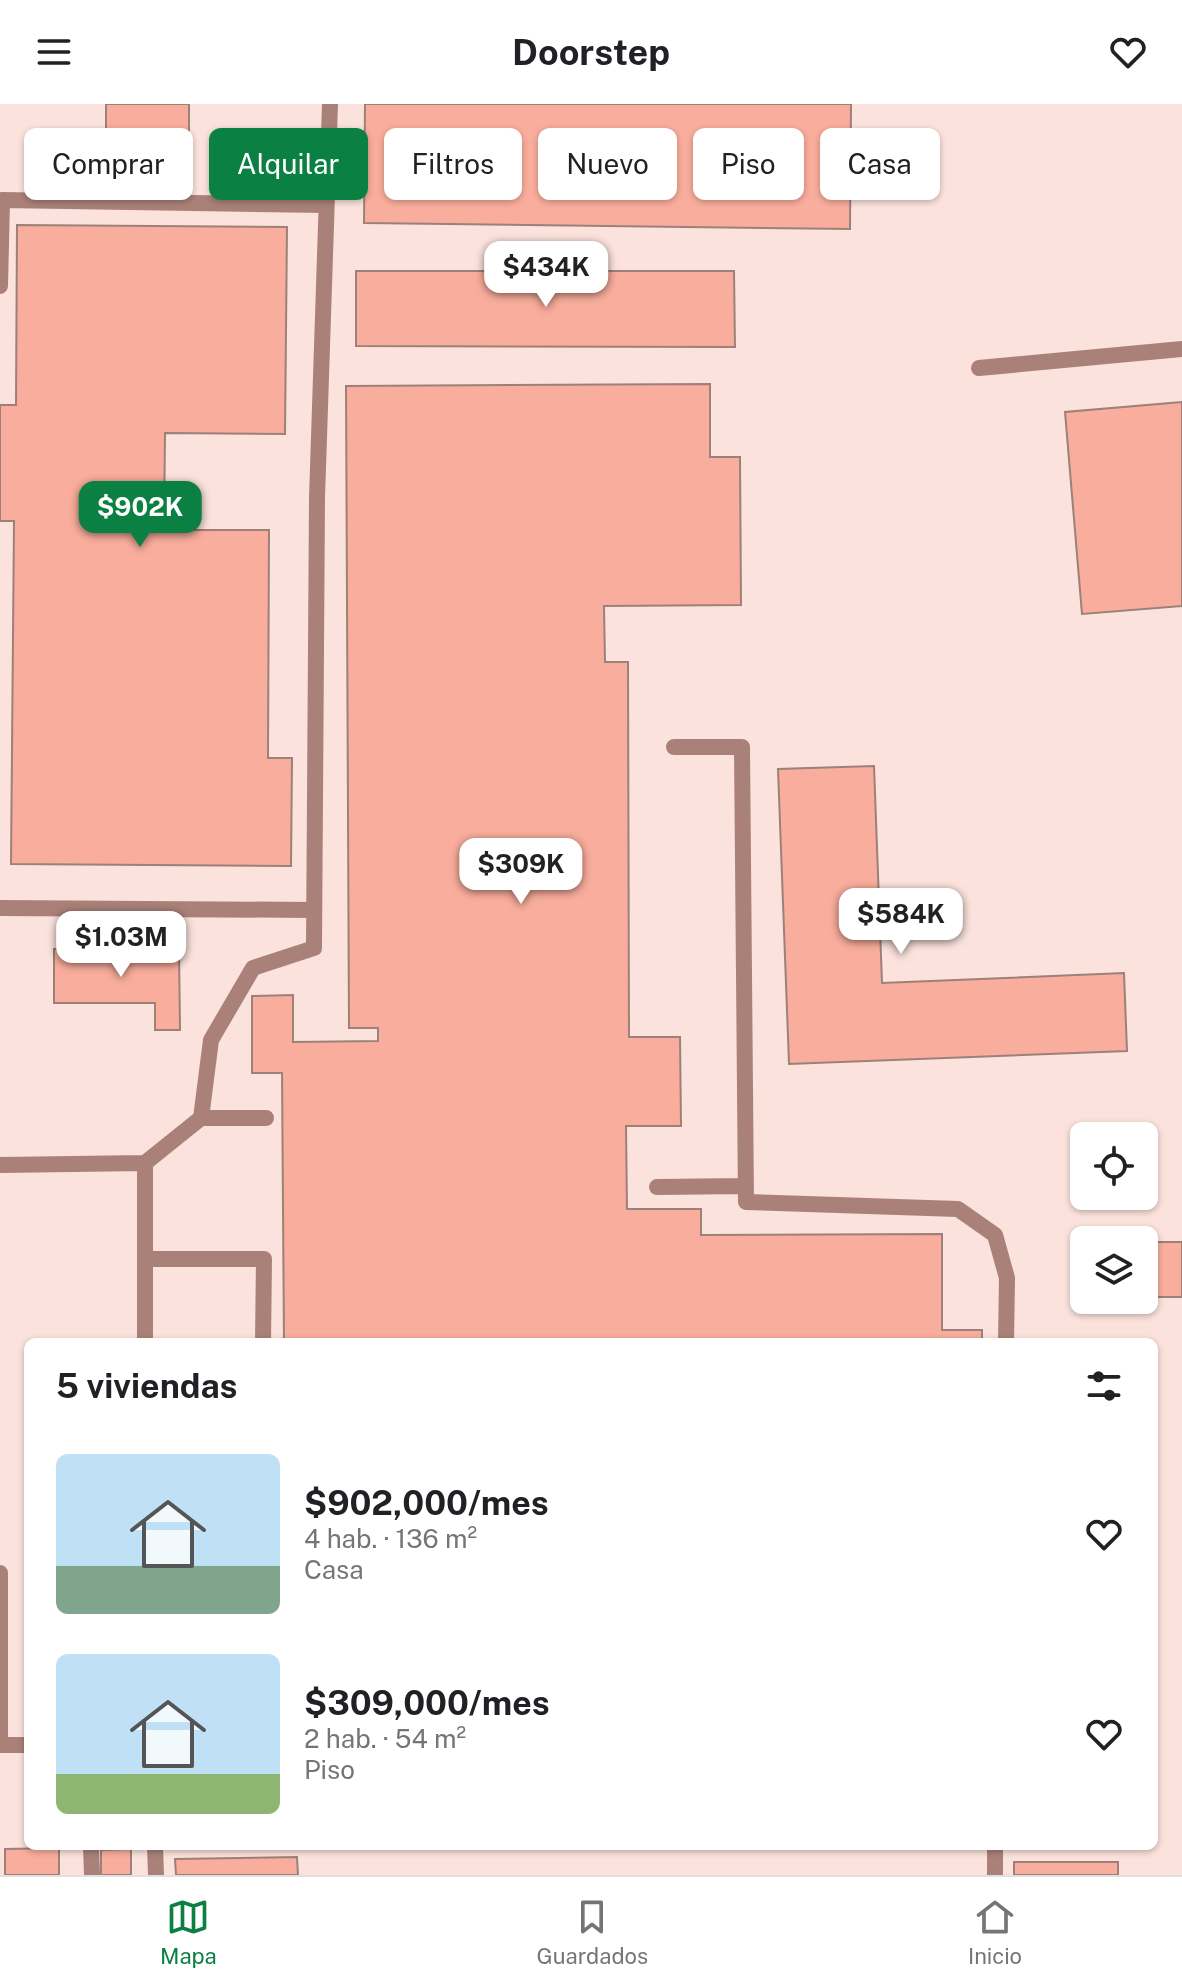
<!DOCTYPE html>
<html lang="es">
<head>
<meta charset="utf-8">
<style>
	body { margin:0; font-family:"Public Sans",sans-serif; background:#f2f2f2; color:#202124; height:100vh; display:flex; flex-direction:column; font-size:30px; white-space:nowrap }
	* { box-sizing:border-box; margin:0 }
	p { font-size:26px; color:#757577 }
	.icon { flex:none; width:44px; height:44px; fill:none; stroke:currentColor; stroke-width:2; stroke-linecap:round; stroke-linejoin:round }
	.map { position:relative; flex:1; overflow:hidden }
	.panel { position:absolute; left:24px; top:1234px; width:1134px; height:512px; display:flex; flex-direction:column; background:#fff; border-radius:12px; box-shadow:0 2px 6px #0004 }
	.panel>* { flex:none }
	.top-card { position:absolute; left:24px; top:24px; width:1134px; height:72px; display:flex; gap:16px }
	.fabs { position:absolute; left:1070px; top:1018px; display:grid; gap:16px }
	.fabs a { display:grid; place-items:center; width:88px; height:88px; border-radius:12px; background:#fff; box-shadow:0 2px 6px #0004; font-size:40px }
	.price { position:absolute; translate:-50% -68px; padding:0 18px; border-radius:16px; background:#fff; color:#222; font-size:26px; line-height:52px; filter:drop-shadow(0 2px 4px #0008) }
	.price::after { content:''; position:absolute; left:50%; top:48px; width:24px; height:18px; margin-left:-12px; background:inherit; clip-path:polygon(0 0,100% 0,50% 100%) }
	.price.on { background:#0b8043; color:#fff }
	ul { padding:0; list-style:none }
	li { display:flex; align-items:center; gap:24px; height:200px; padding:0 32px }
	li span { display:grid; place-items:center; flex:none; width:224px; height:160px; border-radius:12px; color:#555 }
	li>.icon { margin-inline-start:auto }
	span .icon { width:96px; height:96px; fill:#fffc; stroke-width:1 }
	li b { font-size:34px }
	h2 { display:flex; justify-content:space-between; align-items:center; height:96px; padding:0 32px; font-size:34px }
	.chip { padding:0 28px; border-radius:12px; background:#fff; box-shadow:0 2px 6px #0004; font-size:28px; line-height:72px }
	.chip.on { background:#0b8043; color:#fff }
	header { display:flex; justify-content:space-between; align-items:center; height:104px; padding:0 32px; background:#fff; font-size:36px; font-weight:700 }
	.dock { display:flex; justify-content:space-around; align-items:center; height:112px; border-top:2px solid #e0e0e0; background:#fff; font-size:22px; color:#757577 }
	.dock a { display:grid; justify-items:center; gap:4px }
	.dock .on { color:#0b8043 }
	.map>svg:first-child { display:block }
	.building { fill:#f9ad9c; stroke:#9c8079; stroke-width:2 }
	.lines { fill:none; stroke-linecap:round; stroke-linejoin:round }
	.service { stroke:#aa8178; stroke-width:16 }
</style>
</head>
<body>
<header><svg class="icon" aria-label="menu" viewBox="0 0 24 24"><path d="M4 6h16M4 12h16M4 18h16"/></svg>Doorstep<svg class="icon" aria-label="heart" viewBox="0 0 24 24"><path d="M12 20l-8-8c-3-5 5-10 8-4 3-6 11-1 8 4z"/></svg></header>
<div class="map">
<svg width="1182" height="1771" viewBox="0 0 1182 1771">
	<rect width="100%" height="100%" fill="#fbe2dc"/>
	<path class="building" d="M106 0H189V63H106Z
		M365 0H851L850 125 364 119Z
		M17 121 287 123 285 330 165 329 164 426H269L268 654H292L291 762 11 760 14 417H0V301H16Z
		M356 167H734L735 243 356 242Z
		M710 280V353H740L741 501 604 502 605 558H628L629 933H680L681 1022H626L627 1105H701V1131L942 1130V1226H982V1238H284L282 969H252V892L293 891V938L378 937V924H349L346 282Z
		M1182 298V502L1082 510 1065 308Z
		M874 662 882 879 1124 869 1127 947 789 960 778 665Z
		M179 844 180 926H155V899H54V845Z
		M1144 1138H1182V1193H1144Z
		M59 1744V1771H5V1745Z
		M131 1745V1771H101V1746Z
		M297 1753 298 1771H176L175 1755Z
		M1014 1758H1118V1771H1014Z"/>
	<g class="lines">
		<path class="service" d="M0 182 2 96 326 101
			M979 264 1182 245
			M674 643H742L746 1098 958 1105 995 1131 1007 1174 1006 1238
			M0 804 314 806
			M201 1014H266
			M145 1059 201 1014 211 936 253 864 314 844 317 394 330 0
			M0 1061 145 1059V1238
			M657 1083 746 1082
			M146 1155H264L263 1238
			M0 1469V1641H28
			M91 1742 92 1771
			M155 1742 156 1771
			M995 1771V1742"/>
	</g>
</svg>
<div class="fabs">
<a><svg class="icon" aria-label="locate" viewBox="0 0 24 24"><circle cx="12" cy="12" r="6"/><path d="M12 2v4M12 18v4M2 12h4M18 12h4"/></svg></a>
<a><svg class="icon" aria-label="layers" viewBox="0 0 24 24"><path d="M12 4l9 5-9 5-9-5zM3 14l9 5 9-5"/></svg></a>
</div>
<b class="price" style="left:546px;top:205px">$434K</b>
<b class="price on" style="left:140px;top:445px">$902K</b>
<b class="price" style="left:521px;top:802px">$309K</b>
<b class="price" style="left:901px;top:852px">$584K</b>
<b class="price" style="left:121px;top:875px">$1.03M</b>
<div class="top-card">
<a class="chip">Comprar</a>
<a class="chip on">Alquilar</a>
<a class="chip">Filtros</a>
<a class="chip">Nuevo</a>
<a class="chip">Piso</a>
<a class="chip">Casa</a>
</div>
<section class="panel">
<h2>5 viviendas<svg class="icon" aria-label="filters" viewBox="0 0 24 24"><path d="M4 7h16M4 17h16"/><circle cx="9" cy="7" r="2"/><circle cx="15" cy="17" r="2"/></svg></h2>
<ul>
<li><span style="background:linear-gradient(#bfe0f5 70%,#7fa58c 0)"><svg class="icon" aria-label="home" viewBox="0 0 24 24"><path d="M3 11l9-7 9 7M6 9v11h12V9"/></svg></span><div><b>$902,000/mes</b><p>4 hab. · 136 m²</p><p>Casa</p></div><svg class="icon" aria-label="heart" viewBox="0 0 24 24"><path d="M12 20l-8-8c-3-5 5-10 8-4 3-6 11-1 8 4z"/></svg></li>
<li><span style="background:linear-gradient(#bfe0f5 75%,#8fb573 0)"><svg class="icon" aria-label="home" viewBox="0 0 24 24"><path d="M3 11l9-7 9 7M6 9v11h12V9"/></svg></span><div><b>$309,000/mes</b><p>2 hab. · 54 m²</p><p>Piso</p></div><svg class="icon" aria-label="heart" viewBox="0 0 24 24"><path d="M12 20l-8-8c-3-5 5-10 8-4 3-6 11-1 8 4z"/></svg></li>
</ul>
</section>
</div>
<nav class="dock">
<a class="on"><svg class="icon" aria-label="map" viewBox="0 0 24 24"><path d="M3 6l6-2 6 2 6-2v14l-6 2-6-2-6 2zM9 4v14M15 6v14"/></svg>Mapa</a>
<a><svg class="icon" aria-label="saved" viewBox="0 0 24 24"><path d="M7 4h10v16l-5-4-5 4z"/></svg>Guardados</a>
<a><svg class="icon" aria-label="home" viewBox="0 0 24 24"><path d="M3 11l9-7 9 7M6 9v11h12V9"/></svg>Inicio</a>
</nav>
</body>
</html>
